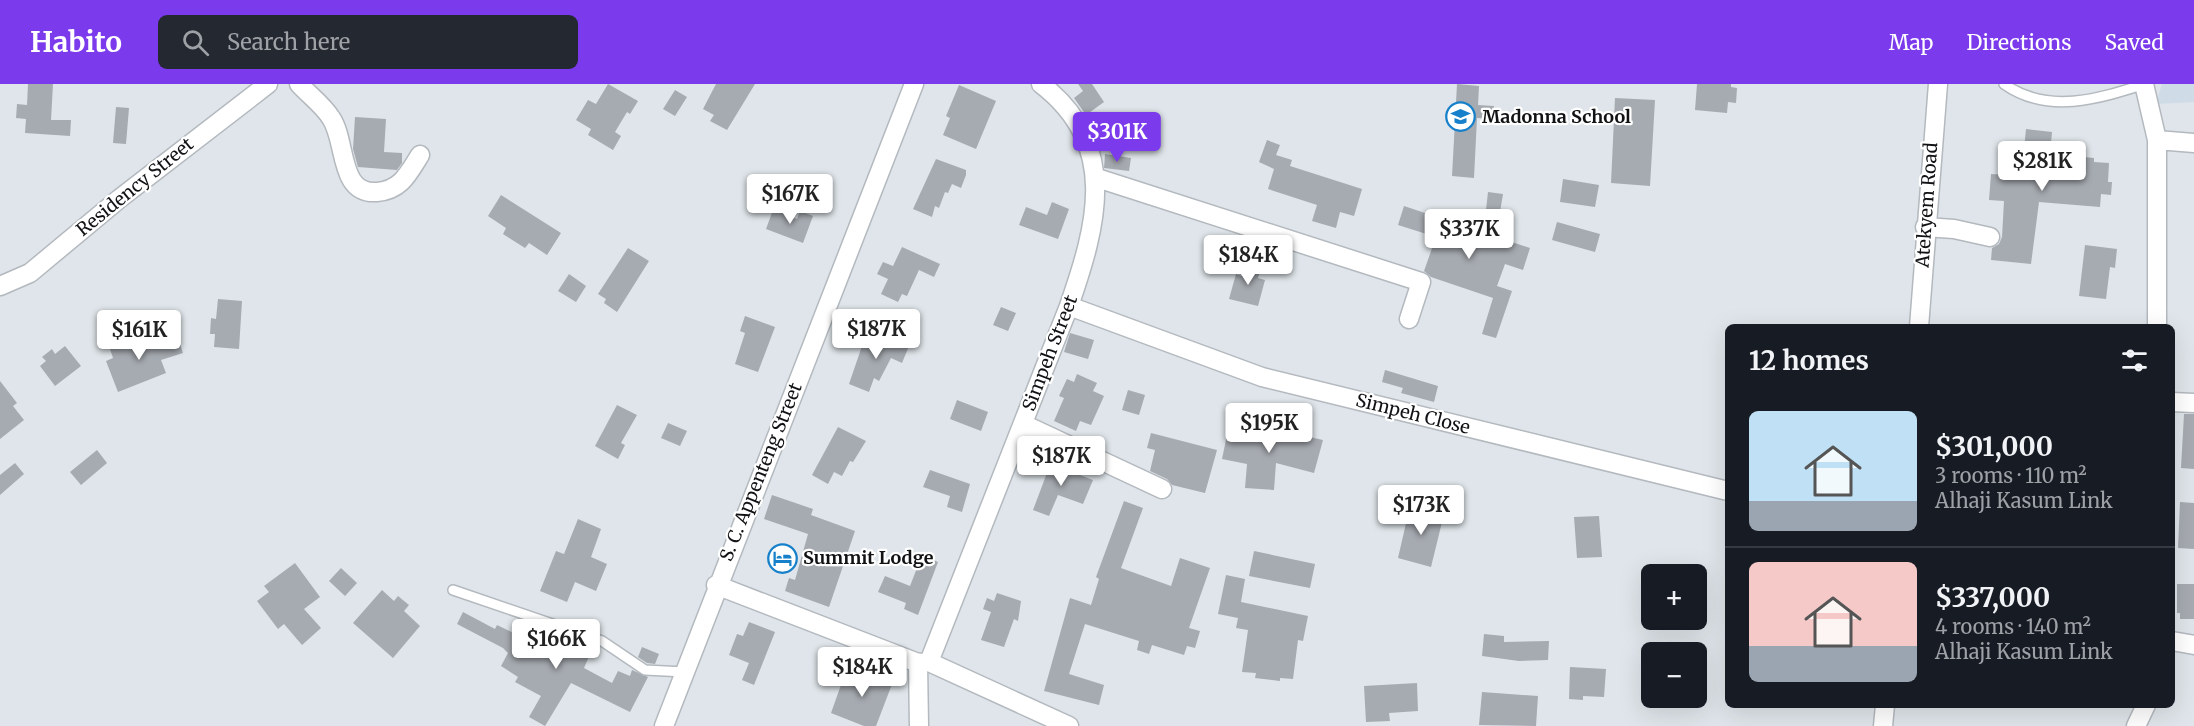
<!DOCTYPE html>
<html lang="en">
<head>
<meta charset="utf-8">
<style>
	body { margin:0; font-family:Merriweather,serif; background:#242831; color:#f1f3f6; height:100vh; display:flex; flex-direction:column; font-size:22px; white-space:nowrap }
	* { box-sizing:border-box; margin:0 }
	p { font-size:20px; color:#9ea1a6 }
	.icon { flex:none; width:33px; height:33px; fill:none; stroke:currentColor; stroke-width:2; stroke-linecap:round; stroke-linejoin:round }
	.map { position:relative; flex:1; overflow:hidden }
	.sheet { position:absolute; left:1725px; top:240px; width:450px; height:384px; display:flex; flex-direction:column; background:#171b24; border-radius:9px; box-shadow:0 6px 24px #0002 }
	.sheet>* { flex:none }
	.fabs { position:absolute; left:1641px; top:480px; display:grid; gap:12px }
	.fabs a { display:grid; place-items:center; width:66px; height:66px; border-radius:9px; background:#171b24; box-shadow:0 6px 24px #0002; font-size:30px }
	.price { position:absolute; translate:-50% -51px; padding:0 14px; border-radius:6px; background:#fff; color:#222; font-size:20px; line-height:39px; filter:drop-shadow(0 2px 3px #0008) }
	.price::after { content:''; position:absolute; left:50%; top:36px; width:18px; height:14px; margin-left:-9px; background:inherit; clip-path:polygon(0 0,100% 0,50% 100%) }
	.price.active { background:#7c3aed; color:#fff }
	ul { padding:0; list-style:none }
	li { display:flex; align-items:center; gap:18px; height:150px; padding:0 24px }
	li+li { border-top:2px solid #363941 }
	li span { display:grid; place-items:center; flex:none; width:168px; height:120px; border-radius:9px; color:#555 }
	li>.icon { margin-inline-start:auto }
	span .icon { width:72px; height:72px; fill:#fffc; stroke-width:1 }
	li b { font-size:26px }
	h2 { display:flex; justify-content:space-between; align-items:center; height:72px; padding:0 24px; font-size:26px }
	header { display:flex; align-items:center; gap:36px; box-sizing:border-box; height:84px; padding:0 30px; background:#7c3aed; color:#fff }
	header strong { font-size:28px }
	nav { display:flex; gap:33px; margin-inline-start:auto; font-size:21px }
	.search { width:420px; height:54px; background:#242831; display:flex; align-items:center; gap:15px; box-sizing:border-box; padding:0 21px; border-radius:9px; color:#9ea1a6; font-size:22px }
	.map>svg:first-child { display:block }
	.built { fill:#cfdbe6 }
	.building { fill:#a6abb1 }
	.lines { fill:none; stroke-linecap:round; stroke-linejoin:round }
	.service-casing { stroke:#b3b9be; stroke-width:12 }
	.minor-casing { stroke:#b3b9be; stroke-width:21 }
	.service { stroke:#fff; stroke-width:9 }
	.minor { stroke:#fff; stroke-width:18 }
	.labels { text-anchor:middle; stroke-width:4.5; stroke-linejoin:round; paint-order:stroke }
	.poi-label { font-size:18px; font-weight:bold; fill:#101214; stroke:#fff; text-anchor:start }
	.street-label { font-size:18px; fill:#101214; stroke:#fff }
</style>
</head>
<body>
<header>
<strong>Habito</strong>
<div class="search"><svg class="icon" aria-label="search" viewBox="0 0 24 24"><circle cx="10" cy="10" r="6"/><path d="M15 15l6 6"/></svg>Search here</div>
<nav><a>Map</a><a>Directions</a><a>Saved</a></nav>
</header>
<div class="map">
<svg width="2194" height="642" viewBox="0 0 2194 642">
	<rect width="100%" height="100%" fill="#dfe5ea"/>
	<path class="built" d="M2162 0H2194V18L2156 20Z"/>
	<path class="building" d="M28 0H53L51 36H71L70 52 25 49 26 35 16 34 17 20 27 21Z
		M608 0 638 17 630 30 627 28 615 48 621 52 613 66 588 51 591 45 576 36 588 16 596 20Z
		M716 0H755L727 46 710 37 714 31 703 25Z
		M1078 0H1092L1104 18 1086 31 1074 14 1083 7Z
		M1457 0 1479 2 1478 21 1494 22 1493 35 1477 34 1474 94 1452 92Z
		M1697 0H1731V3L1737 4 1736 19 1728 18 1727 29 1695 26Z
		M959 1 996 17 976 65 943 51 950 34 946 32Z
		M675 6 687 13 675 32 663 25Z
		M1615 14 1655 16 1650 102 1611 99Z
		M116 23 129 24 126 60 113 59Z
		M355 33 386 35 384 68 402 69V79L397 86 358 83 353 65Z
		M2026 45 2052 48 2050 70 2094 74V78L2109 79 2108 98H2112L2111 111 2101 110 2100 123 2039 118 2031 180 1991 176 1992 164 1999 160 2002 153 2004 117 1989 116 1991 90 2008 91V84L2022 85Z
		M1267 56 1280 61 1276 71 1292 76 1290 82 1362 105 1354 132 1340 128 1336 144 1312 137 1317 121 1268 105 1274 85 1259 78Z
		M1105 70 1131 74 1129 87 1104 84Z
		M936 75 966 86V91L961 104 952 100 948 109 945 108 939 124 935 122 932 133 913 125Z
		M1563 95 1599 101 1595 123 1560 118Z
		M1488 108 1503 110 1500 128 1486 126Z
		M501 111 561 149 547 171 529 159 525 164 503 150 506 144 488 132Z
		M1052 118 1069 125 1058 155 1019 141 1026 123 1047 131Z
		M1404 122 1530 164 1523 186 1505 180 1497 202 1512 207 1496 254 1482 250 1493 214 1431 193 1424 187 1436 153 1398 141Z
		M773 126 797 135 800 127 813 132 803 159 766 145Z
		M1557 138 1600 150 1595 168 1552 156Z
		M2085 161 2117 165 2115 184 2110 183 2106 215 2079 212Z
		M902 163 940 180 934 193 919 186 907 212 902 210 898 218 881 210 888 195 877 190 883 178 893 182Z
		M628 164 649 177 617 228 604 219 606 215 598 210Z
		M1246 179 1261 183 1258 194 1265 196 1258 222 1229 215 1236 190 1242 192Z
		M569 190 586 202 576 218 558 207Z
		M218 215 242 217 239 265 214 263 215 250H210L211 234 216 235Z
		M1001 223 1016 229 1008 247 993 241Z
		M745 232 775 243 758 288 735 280 745 249 740 247Z
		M872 247 909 262 902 279 891 274 879 297 874 294 869 308 849 300 862 262 865 263Z
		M137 248 142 263 178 254 183 269 161 276 166 289 118 308 106 277 113 274 110 265 120 261 118 255Z
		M1070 249 1094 256 1088 275 1064 268Z
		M65 262 81 282 55 302 40 282 46 277 42 273 52 265 55 270Z
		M1385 286 1438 302 1434 318 1401 309 1403 304 1382 298Z
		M1077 290 1097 299 1093 307 1104 312 1091 341 1080 337 1076 347 1054 337 1064 314 1059 312 1067 295 1074 298Z
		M0 297 17 319 13 322 24 336 0 355Z
		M1128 306 1145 311 1139 331 1122 326Z
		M957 316 988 328 981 347 950 335Z
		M617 321 637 331 621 359 625 361 618 375 595 362Z
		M2184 330H2194V385L2181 384Z
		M1230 337 1251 342 1249 349 1274 353 1275 345 1323 356 1314 389 1276 379 1274 406 1245 404 1247 380 1222 375Z
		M668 339 687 347 680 362 661 354Z
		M838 343 866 357 853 378 850 377 842 392 834 388 828 400 812 391Z
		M1151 349 1217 366 1205 409 1172 401 1167 395 1150 387 1155 366 1147 364Z
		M97 366 107 379 81 401 70 388Z
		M1053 373 1067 378 1064 385 1093 396 1083 420 1058 411 1049 432 1033 426Z
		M15 379 24 390 0 411V391Z
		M930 386 970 400 962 428 947 423 950 412 923 403Z
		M772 411 813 425 811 431 855 447 829 523 785 507 789 494 795 496 808 450 764 435Z
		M1124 417 1143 424 1121 484 1171 502 1180 474 1210 484 1189 544 1200 547 1195 564 1187 562 1184 571 1152 561 1149 570 1137 566 1139 557 1085 540 1069 590 1104 601 1099 621 1044 607 1070 514 1091 521 1099 495 1096 493Z
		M2180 418 2194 419V465L2178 464Z
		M1410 422 1444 430 1431 483 1398 474Z
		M1599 432 1602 473 1577 474 1574 433Z
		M578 435 601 445 591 473 607 480 596 507 575 498 567 518 540 507 556 467 564 470Z
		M1254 467 1315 480 1310 504 1249 492Z
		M922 471 938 478 918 531 904 525 906 519 878 508 885 492 910 502Z
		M295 479 320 513 304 525 321 544 302 561 284 540 278 545 257 517 269 508 264 502Z
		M341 484 357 499 345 512 329 497Z
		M1226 491 1245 495 1241 518 1308 532 1303 557 1298 556 1293 595 1280 594V597L1255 594 1256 589 1242 588 1248 546 1236 544 1238 534 1218 530Z
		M2177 500H2194V535H2180V529H2177Z
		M382 506 394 517 398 512 409 521 404 527 420 542 393 574 353 539Z
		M997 509 1021 517 1018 537 1014 535 1004 563 981 556 991 528 983 525 987 514 994 517Z
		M463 528 495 545 497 541 555 569 562 570 570 553 594 561 584 584 612 599 618 587 630 592 632 586 648 593 630 628 571 599 545 642 529 633 541 612 515 598 518 593 501 582 508 569 503 564 457 540Z
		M749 538 775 548 754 601 742 596 749 579 729 571 737 550 743 552Z
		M1484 550 1504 552V558L1549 557 1548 576 1519 577 1482 572Z
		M642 563 659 570 655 580 647 579 638 573Z
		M1570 583 1606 585 1604 613 1583 612V616L1569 615Z
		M847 584 875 595 877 589 894 595 876 642H864L831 629Z
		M1417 599 1418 627 1389 629 1390 637 1366 638 1364 602Z
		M1482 608 1538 612 1536 642 1479 641Z"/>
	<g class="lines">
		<defs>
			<path id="service" d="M2004 0C2048 31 2098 15 2145 0
				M453 506 602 557 645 586 685 588"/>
			<path id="minor" d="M299 0C309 11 323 21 331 34 347 57 338 111 377 108 401 106 408 90 420 71
				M2144 0 2157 56V243
				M2157 56 2194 59
				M1097 94 1421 198 1409 235
				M1925 143 1954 145 1990 153
				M0 202 30 189 119 115 268 0
				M1069 222 1262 293 1728 407
				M1919 243 1938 0
				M2172 318 2194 319
				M1023 340 1162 405
				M716 501 918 579 929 578 1069 642
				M2172 557 2194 561
				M929 578 1069 222C1097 141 1120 61 1041 0
				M918 579 919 642
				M664 642 914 0
				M1883 642 1885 621
				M2136 642 2146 621"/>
		</defs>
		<use href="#service" class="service-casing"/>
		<use href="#minor" class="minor-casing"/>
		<use href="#service" class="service"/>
		<use href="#minor" class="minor"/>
	</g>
	<defs>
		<symbol id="school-ring" viewBox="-11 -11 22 22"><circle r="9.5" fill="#fff" stroke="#1680ca" stroke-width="1.5"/><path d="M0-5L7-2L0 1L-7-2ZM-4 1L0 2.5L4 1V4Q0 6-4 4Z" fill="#1680ca"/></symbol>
		<symbol id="hotel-ring" viewBox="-11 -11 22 22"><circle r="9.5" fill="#fff" stroke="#1680ca" stroke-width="1.5"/><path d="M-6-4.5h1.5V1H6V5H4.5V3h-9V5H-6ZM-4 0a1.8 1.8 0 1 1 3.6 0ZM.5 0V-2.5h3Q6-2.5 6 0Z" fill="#1680ca"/></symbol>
	</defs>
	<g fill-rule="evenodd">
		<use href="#school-ring" x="1444" y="16" width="33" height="33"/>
		<use href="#hotel-ring" x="766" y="458" width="33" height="33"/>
	</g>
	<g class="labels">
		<g class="poi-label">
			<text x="1482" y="39">Madonna School</text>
			<text x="803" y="480">Summit Lodge</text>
		</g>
		<g class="street-label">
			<text transform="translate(135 103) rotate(-39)" y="6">Residency Street</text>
			<text transform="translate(1927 121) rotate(-86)" y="6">Atekyem Road</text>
			<text transform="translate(1050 269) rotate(-69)" y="6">Simpeh Street</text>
			<text transform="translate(1413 330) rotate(14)" y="6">Simpeh Close</text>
			<text transform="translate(761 388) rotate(-68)" y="6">S. C. Appenteng Street</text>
		</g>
	</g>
</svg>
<div class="fabs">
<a>+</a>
<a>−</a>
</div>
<b class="price active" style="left:1117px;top:79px">$301K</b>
<b class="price" style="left:2042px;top:108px">$281K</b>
<b class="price" style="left:790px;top:141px">$167K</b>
<b class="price" style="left:1469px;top:176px">$337K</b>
<b class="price" style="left:1248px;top:202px">$184K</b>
<b class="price" style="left:876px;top:276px">$187K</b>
<b class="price" style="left:139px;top:277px">$161K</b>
<b class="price" style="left:1269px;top:370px">$195K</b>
<b class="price" style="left:1061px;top:403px">$187K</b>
<b class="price" style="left:1421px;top:452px">$173K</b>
<b class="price" style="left:556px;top:586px">$166K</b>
<b class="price" style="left:862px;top:614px">$184K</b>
<section class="sheet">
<h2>12 homes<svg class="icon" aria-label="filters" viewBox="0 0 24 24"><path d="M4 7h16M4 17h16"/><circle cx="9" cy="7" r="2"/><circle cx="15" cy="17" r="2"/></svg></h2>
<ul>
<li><span style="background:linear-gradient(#bfe0f5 75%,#9aa5b1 0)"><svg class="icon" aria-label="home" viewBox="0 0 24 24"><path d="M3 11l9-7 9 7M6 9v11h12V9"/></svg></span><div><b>$301,000</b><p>3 rooms · 110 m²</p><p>Alhaji Kasum Link</p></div></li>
<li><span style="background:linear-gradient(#f6c9c9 70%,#9aa5b1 0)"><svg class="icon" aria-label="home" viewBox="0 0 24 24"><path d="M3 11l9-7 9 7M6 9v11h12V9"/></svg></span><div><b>$337,000</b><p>4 rooms · 140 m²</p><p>Alhaji Kasum Link</p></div></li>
</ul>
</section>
</div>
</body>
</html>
